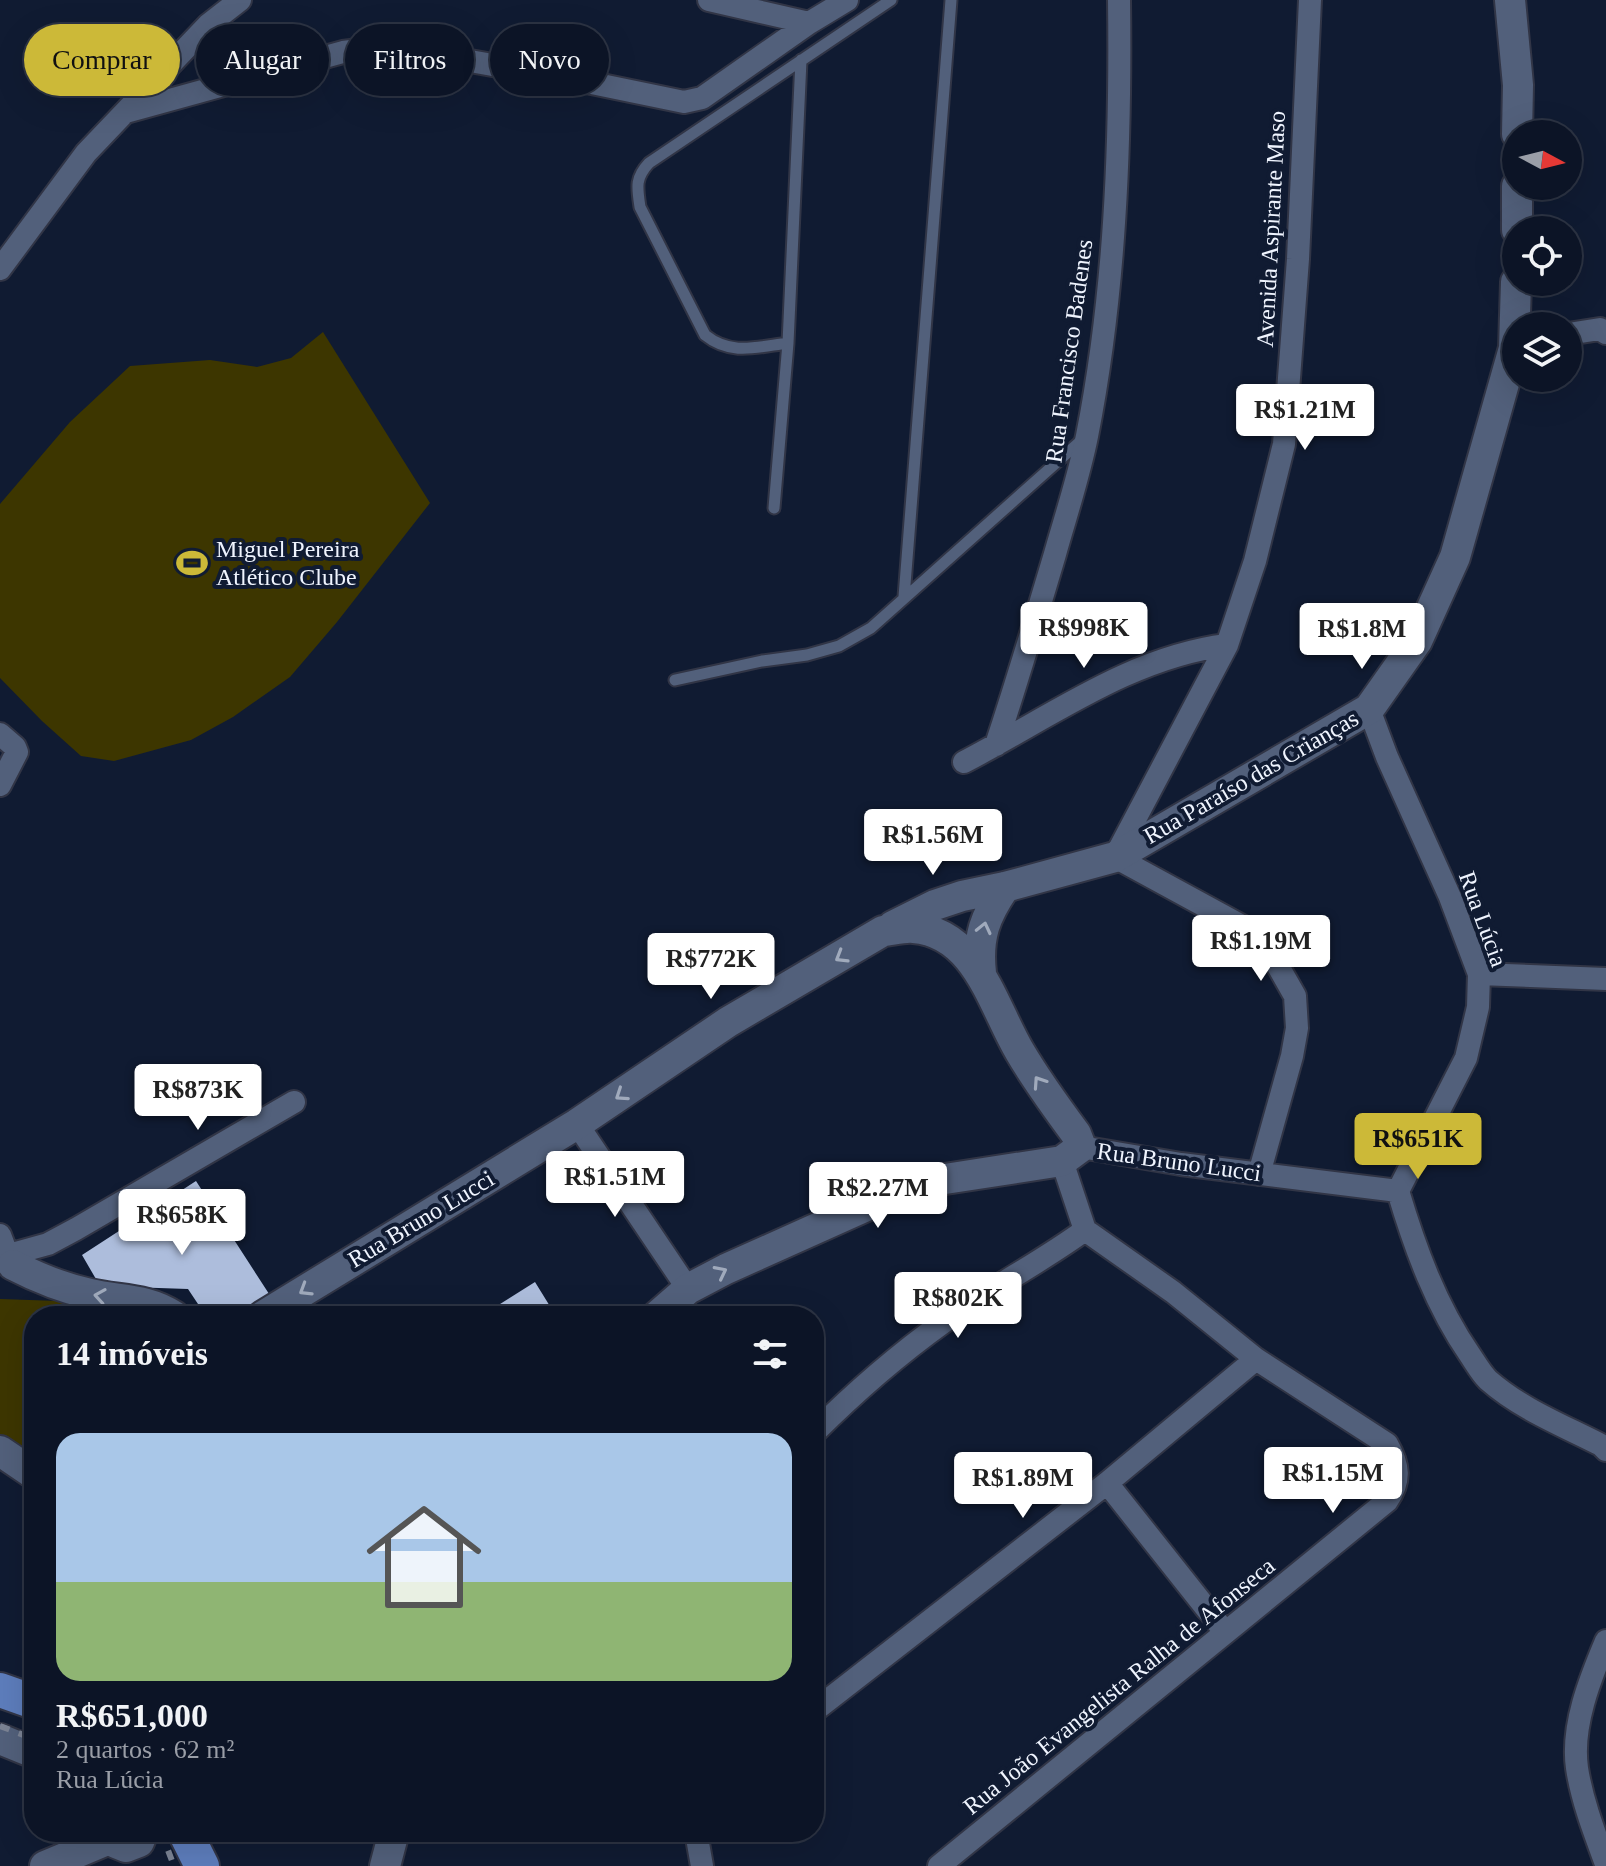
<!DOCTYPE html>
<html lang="pt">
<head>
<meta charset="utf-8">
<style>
	body { margin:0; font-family:"Times New Roman",serif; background:#151d2e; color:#f1f3f6; height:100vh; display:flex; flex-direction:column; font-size:30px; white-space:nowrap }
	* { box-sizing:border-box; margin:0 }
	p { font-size:26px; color:#9a9ea7 }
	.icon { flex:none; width:44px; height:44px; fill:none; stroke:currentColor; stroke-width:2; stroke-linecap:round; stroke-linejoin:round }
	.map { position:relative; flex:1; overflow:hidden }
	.drawer { position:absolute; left:24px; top:1306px; width:800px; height:536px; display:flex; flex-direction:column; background:#0c1426; border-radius:32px; box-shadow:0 8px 32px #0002,0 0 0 2px #2c3343 }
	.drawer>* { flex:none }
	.banner { position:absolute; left:24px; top:24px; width:800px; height:72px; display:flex; gap:16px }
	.needle { width:52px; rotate:97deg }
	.controls { position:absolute; left:1502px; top:120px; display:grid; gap:16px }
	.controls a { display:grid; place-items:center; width:80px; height:80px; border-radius:50%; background:#0c1426; box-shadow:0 8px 32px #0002,0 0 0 2px #2c3343; font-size:40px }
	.price { position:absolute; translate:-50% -68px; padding:0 18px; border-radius:8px; background:#fff; color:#222; font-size:26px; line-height:52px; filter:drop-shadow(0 2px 4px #0008) }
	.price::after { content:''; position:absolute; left:50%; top:48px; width:24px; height:18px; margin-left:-12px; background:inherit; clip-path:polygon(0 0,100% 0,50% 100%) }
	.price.on { background:#ccb938; color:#111 }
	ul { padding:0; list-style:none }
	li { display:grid; align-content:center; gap:16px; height:424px; padding:0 32px }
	li span { display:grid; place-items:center; height:248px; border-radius:24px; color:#555 }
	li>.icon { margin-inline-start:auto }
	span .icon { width:144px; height:144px; fill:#fffc; stroke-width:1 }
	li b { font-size:34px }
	h2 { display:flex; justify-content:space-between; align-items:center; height:96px; padding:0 32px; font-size:34px }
	.chip { padding:0 28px; border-radius:36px; background:#0c1426; box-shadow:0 8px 32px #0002,0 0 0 2px #2c3343; font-size:28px; line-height:72px }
	.chip.on { background:#ccb938; color:#111 }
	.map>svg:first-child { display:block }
	.green { fill:#3d3600 }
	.building { fill:#adbddc }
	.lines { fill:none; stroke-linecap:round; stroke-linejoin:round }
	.lane-casing { stroke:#313546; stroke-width:15 }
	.street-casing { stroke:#313546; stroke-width:26 }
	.secondary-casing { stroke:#313546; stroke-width:34 }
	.primary-casing { stroke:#313546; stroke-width:38 }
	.lane { stroke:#52607b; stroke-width:11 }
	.street { stroke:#52607b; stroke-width:22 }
	.secondary { stroke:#52607b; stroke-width:30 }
	.primary { stroke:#5d7dbc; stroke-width:34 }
	.rail { stroke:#7b8394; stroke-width:6; stroke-dasharray:10 10; stroke-linecap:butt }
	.oneway { stroke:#a0aabc }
	.labels { text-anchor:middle; stroke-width:8; stroke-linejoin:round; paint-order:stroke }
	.street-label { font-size:24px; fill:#eff4fe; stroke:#101b32 }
	.poi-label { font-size:24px; fill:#eff4fe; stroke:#101b32; text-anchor:start }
</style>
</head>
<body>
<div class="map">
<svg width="1606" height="1866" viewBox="0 0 1606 1866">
	<rect width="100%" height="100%" fill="#101b32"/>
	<path class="green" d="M323 332 430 503 337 622 290 677 233 717 191 740 114 761 81 756 42 721 0 678V504L70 422 130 366 210 360 257 367 291 358Z
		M0 1299 89 1302 156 1316H34V1460L0 1437Z"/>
	<path class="building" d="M196 1181 273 1300 251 1316H206L188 1289 100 1286 82 1255Z
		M535 1282 556 1316H481Z
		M27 1344H34V1402L31 1403Z"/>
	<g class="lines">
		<defs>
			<path id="lane" d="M788 343C757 347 731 356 705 335L640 207C637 187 635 178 649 163L891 0
				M774 508 788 343 801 60
				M904 597 951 0
				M675 680 762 661 807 655 839 646 871 628 1083 439
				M125 1201 135 1217"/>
			<path id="street" d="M709 0 809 23 847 0
				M126 112 343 52 375 48 414 51 582 81 684 102 702 98 809 23
				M0 269 86 153 208 25 240 0
				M1568 334 1600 329 1606 333
				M1369 709 1387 757 1450 897 1479 974 1478 1007 1466 1058 1398 1191
				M0 734 15 747 17 752 0 785
				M996 745C1017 682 1036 618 1055 554 1066 515 1079 476 1087 436 1115 294 1121 145 1119 0
				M964 762C1049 718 1130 657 1227 645
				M1479 974 1606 979
				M577 1124 688 1289
				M1081 1147 1181 1164 1398 1191C1415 1248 1436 1306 1470 1355 1476 1364 1481 1373 1488 1380 1521 1409 1562 1425 1601 1445L1606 1450
				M1259 1174 1292 1056 1297 1028 1295 996 1274 959 1249 930 1115 857 1227 645 1255 561 1284 444 1298 259 1310 0
				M0 1235 6 1251
				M12 1254 48 1244 76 1229 294 1102
				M814 1433C854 1393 899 1354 945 1321 990 1288 1040 1263 1085 1230
				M1107 1483 1225 1632
				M1606 1641C1590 1679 1571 1726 1577 1768 1582 1801 1595 1834 1606 1864
				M814 1711 1107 1483 1256 1359
				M696 1832 702 1866
				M939 1866 1387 1501C1401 1481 1399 1465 1387 1444L1256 1359 1173 1292 1085 1230 1062 1161"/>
			<path id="secondary" d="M1510 0 1518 85 1517 134
				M1517 230V186
				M893 926 935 905 962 896 1005 887 1115 857 1369 709 1417 641 1455 557 1514 348 1516 282
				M981 973C977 937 985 916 1005 887
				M13 1265C38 1278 63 1288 90 1294 120 1301 147 1298 174 1316
				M263 1316 577 1124 728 1022 883 931C893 930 904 927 914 928 977 933 993 1007 1020 1052 1037 1081 1056 1107 1076 1134L1081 1147 1062 1161 932 1181 893 1194 726 1269 688 1289 657 1316
				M0 1451 34 1474
				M0 1739 34 1753
				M111 1832 116 1843 126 1847 139 1842 143 1832
				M45 1866 112 1838
				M385 1866 394 1832"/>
			<path id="primary" d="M0 1690 34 1702
				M185 1832 202 1866"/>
		</defs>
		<use href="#lane" class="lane-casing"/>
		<use href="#street" class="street-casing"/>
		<use href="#secondary" class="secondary-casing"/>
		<use href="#primary" class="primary-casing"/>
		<use href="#lane" class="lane"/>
		<use href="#street" class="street"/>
		<use href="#secondary" class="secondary"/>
		<use href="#primary" class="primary"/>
		<path class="rail" d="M0 1726 34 1739
			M161 1832 174 1866"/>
	</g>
	<defs><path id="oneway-chevron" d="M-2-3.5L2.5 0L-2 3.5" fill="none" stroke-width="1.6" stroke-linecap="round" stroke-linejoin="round" transform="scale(2)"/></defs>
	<g class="oneway">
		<use href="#oneway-chevron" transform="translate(984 928) rotate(-77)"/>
		<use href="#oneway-chevron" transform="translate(841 957) rotate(149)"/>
		<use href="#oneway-chevron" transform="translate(1039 1082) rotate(-124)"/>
		<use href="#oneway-chevron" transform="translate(621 1095) rotate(146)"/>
		<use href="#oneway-chevron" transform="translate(721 1272) rotate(-27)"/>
		<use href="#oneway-chevron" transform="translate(305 1290) rotate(148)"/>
		<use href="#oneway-chevron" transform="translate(100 1296) rotate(-171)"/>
	</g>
	<defs>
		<symbol id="stadium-bare" viewBox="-9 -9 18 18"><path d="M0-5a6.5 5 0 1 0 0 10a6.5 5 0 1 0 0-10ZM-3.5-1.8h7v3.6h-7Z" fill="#ccb938" stroke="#101b32" stroke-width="2.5" paint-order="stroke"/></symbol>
	</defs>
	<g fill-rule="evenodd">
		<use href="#stadium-bare" x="170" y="541" width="44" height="44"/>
	</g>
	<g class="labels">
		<g class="street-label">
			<text transform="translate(1271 229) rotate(-87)" y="8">Avenida Aspirante Maso</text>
			<text transform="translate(1069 351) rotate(-82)" y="8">Rua Francisco Badenes</text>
			<text transform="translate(1251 777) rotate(-30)" y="8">Rua Paraíso das Crianças</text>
			<text transform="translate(1483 919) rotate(70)" y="8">Rua Lúcia</text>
			<text transform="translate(1179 1162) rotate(8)" y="8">Rua Bruno Lucci</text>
			<text transform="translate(421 1219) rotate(-31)" y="8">Rua Bruno Lucci</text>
			<text transform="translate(1119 1686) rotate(-39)" y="8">Rua João Evangelista Ralha de Afonseca</text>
		</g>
		<g class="poi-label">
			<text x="216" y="557">Miguel Pereira<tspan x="216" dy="28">Atlético Clube</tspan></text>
		</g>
	</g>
</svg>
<div class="controls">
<a><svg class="needle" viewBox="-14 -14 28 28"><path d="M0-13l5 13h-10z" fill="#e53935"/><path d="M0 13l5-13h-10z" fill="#9a9ea7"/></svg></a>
<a><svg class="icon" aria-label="locate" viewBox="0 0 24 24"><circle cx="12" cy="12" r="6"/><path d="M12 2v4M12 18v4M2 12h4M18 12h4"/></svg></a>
<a><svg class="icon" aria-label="layers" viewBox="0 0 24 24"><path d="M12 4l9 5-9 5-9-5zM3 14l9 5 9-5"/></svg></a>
</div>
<b class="price" style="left:1305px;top:452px">R$1.21M</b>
<b class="price" style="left:1084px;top:670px">R$998K</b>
<b class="price" style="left:1362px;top:671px">R$1.8M</b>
<b class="price" style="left:933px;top:877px">R$1.56M</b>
<b class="price" style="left:1261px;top:983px">R$1.19M</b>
<b class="price" style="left:711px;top:1001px">R$772K</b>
<b class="price" style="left:198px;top:1132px">R$873K</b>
<b class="price on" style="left:1418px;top:1181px">R$651K</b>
<b class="price" style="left:615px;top:1219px">R$1.51M</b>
<b class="price" style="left:878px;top:1230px">R$2.27M</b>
<b class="price" style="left:182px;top:1257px">R$658K</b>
<b class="price" style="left:958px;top:1340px">R$802K</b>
<b class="price" style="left:1333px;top:1515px">R$1.15M</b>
<b class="price" style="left:1023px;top:1520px">R$1.89M</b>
<div class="banner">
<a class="chip on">Comprar</a>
<a class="chip">Alugar</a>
<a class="chip">Filtros</a>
<a class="chip">Novo</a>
</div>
<section class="drawer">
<h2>14 imóveis<svg class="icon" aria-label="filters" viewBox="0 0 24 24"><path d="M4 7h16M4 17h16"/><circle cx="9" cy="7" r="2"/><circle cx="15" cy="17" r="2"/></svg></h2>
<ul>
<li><span style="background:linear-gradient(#a9c7e8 60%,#8fb573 0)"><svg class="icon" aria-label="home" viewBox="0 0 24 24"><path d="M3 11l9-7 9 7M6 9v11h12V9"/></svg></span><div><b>R$651,000</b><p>2 quartos · 62 m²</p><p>Rua Lúcia</p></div></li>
</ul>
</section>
</div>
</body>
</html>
